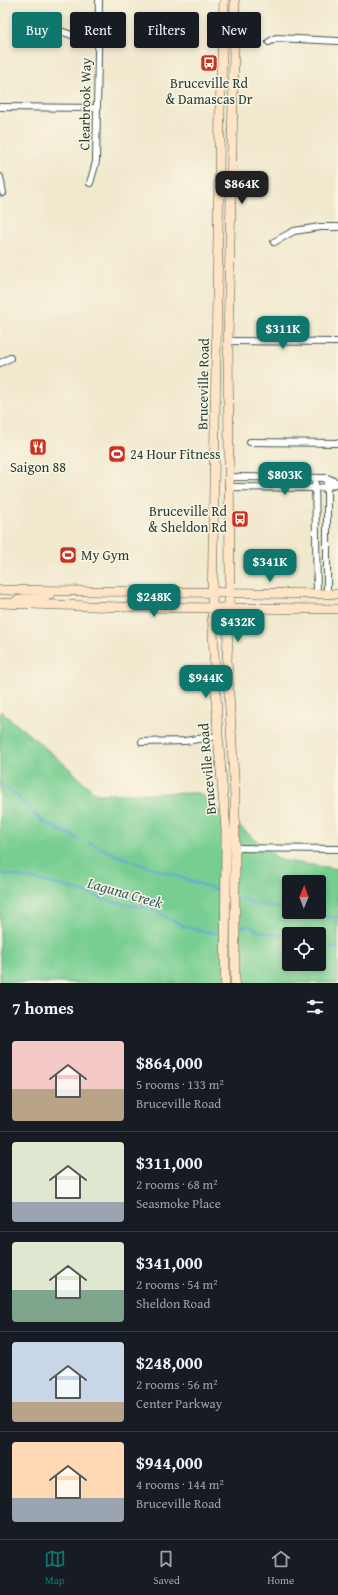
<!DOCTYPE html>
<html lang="en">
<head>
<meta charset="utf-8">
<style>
	body { margin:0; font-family:"Gentium Book Plus",serif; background:#20242c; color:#f1f3f6; height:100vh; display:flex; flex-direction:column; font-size:15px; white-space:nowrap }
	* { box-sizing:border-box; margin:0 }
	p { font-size:13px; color:#9ea1a6 }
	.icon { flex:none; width:22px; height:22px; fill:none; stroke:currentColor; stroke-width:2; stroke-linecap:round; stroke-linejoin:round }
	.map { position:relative; height:983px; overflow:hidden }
	.panel { display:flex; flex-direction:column; background:#171b24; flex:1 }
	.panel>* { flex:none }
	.guide { position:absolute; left:12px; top:12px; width:314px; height:36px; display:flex; gap:8px }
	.needle { width:26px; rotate:1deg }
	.buttons { position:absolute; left:282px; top:875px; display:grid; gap:8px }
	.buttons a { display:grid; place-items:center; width:44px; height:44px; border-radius:4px; background:#171b24; box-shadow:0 2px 6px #0003; font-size:20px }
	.price { position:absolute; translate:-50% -34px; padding:0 9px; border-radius:8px; background:#0f766e; color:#fff; font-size:13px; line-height:26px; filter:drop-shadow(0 1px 2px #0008) }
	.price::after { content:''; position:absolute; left:50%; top:24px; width:12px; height:9px; margin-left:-6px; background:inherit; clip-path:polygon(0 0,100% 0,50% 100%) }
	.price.current { background:#222; color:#fff }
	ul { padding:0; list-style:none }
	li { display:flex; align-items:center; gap:12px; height:100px; padding:0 12px }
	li+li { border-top:1px solid #363941 }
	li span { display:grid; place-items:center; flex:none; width:112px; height:80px; border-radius:4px; color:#555 }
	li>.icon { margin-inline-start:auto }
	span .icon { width:48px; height:48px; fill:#fffc; stroke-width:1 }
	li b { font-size:17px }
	h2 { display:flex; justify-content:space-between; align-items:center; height:48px; padding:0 12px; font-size:17px }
	.pill { padding:0 14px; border-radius:4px; background:#171b24; box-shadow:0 2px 6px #0003; font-size:14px; line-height:36px }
	.pill.current { background:#0f766e; color:#fff }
	.tab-bar { display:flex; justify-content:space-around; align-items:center; height:56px; border-top:1px solid #363941; background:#171b24; font-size:11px; color:#9ea1a6 }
	.tab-bar a { display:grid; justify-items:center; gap:2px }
	.tab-bar .current { color:#0f766e }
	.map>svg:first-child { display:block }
	.green { fill:#78ce92; stroke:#4c8663; fill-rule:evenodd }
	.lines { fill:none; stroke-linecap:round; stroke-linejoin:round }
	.stream { stroke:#60a7d6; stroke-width:2 }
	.minor-casing { stroke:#3e574b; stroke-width:8 }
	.secondary-casing { stroke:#3e574b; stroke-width:10 }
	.minor { stroke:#fff; stroke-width:6 }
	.secondary { stroke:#ffe4c6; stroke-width:9 }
	.labels { text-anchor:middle; stroke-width:3; stroke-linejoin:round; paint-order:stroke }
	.poi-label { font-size:14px; fill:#1f3d34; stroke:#fcf5e5 }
	.street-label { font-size:14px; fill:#1f3d34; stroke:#fcf5e5 }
	.water-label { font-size:15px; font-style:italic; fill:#325d65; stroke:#fcf5e5 }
</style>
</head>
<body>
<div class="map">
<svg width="338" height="983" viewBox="0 0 338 983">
	<rect width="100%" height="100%" fill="#fcf5e5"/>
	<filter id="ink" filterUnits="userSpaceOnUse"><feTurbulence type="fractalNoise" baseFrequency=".025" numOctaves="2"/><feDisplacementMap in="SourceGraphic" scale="8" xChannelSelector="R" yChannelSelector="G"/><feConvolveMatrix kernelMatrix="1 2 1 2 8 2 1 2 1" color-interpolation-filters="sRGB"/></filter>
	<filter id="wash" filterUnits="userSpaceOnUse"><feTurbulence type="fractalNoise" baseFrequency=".012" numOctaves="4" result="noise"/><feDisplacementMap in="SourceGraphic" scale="16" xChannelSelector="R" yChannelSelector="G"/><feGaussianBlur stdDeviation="0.9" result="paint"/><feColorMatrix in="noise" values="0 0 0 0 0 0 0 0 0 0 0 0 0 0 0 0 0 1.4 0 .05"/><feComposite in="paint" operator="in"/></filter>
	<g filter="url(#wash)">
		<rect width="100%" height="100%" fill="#f1e9ce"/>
		<path class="green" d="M0 711 59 759 96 794 199 793 280 860 338 869V983H0ZM289 882H319V912H289ZM289 934H319V964H289Z"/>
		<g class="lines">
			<path class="stream" d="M0 784 15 794 43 822 81 840
				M88 842 126 859 223 892
				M0 873 60 885 110 901 151 909 186 927 213 933 222 931
				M238 897 253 903 289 910
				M297 912 338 918
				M238 928 248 926 262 932 289 937
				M319 944 338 949"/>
		</g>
	</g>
	<g filter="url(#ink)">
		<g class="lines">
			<defs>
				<path id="minor" d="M55 29 77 37 99 39
					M269 42 276 38 338 41
					M0 107 97 108
					M0 177 3 193
					M90 183 96 162 99 0
					M274 242 294 231 320 227H338
					M228 341 338 342
					M0 363 10 358
					M250 442 338 443
					M229 477 327 478 338 483
					M315 478 317 594
					M327 478V594
					M228 487 316 488 327 487 338 483
					M142 742 185 741 218 736
					M235 848 338 849"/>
				<path id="secondary" d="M224 0 220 111 212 609 218 736 226 830 225 983
					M0 590 338 594
					M16 601C27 598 39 599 49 595L51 591
					M0 603 121 607 338 609
					M235 983V795L227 661 230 576 228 341 235 0"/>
			</defs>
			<use href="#minor" class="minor-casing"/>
			<use href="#secondary" class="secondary-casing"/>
			<use href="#minor" class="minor"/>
			<use href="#secondary" class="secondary"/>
		</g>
	</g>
	<defs>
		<symbol id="bus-square" viewBox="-11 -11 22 22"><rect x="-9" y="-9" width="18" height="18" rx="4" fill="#c8321e" stroke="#fcf5e5"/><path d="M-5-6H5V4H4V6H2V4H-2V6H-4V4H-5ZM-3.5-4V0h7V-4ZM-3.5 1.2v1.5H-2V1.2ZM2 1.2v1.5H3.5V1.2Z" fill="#fff"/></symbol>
		<symbol id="restaurant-square" viewBox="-11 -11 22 22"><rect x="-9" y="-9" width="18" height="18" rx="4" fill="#c8321e" stroke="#fcf5e5"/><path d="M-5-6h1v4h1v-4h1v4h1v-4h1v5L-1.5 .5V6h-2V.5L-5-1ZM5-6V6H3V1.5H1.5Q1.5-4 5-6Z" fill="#fff"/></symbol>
		<symbol id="stadium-square" viewBox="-11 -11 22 22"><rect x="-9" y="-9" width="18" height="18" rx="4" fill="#c8321e" stroke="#fcf5e5"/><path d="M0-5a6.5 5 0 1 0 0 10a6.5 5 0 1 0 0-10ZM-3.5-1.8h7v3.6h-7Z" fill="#fff"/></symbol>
	</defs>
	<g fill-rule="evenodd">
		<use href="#bus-square" x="199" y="53" width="20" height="20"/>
		<use href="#restaurant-square" x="28" y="437" width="20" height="20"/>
		<use href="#stadium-square" x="107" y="444" width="20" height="20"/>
		<use href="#bus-square" x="230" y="509" width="20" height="20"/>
		<use href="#stadium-square" x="58" y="545" width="20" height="20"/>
	</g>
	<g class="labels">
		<g class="poi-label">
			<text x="209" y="88">Bruceville Rd<tspan x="209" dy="16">&amp; Damascas Dr</tspan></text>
			<text x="130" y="459" text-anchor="start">24 Hour Fitness</text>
			<text x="38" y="472">Saigon 88</text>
			<text x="227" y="516" text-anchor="end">Bruceville Rd<tspan x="227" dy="16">&amp; Sheldon Rd</tspan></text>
			<text x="81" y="560" text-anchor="start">My Gym</text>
		</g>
		<g class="street-label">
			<text transform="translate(85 104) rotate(-89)" y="5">Clearbrook Way</text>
			<text transform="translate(203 384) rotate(-89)" y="5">Bruceville Road</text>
			<text transform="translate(207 769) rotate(-95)" y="5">Bruceville Road</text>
		</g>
		<g class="water-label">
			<text transform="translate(125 893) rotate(16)" y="5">Laguna Creek</text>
		</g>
	</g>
</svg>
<div class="buttons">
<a><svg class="needle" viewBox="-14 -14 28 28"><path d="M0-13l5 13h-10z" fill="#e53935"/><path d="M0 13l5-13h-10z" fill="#9ea1a6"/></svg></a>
<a><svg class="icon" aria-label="locate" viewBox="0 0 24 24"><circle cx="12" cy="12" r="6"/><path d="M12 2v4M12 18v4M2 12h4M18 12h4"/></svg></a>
</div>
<b class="price current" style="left:242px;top:205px">$864K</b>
<b class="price" style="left:283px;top:350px">$311K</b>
<b class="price" style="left:285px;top:496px">$803K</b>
<b class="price" style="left:270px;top:583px">$341K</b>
<b class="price" style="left:154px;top:618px">$248K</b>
<b class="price" style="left:238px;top:643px">$432K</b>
<b class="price" style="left:206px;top:699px">$944K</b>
<div class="guide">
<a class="pill current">Buy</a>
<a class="pill">Rent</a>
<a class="pill">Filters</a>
<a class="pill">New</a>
</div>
</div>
<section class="panel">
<h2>7 homes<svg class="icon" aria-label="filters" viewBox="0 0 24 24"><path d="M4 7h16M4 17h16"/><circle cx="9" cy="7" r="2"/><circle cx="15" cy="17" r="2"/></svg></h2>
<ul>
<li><span style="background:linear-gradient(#f6c9c9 60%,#b9a48a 0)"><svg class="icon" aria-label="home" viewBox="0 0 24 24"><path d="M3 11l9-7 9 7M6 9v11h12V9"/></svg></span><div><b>$864,000</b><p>5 rooms · 133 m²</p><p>Bruceville Road</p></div></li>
<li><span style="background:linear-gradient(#dfe7d0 75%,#9aa5b1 0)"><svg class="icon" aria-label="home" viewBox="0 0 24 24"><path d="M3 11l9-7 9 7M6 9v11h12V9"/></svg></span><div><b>$311,000</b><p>2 rooms · 68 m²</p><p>Seasmoke Place</p></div></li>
<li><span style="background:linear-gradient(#dfe7d0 60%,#7fa58c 0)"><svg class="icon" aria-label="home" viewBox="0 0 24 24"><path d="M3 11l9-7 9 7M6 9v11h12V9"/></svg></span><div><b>$341,000</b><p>2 rooms · 54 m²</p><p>Sheldon Road</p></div></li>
<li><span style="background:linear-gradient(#c9d6e8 75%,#b9a48a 0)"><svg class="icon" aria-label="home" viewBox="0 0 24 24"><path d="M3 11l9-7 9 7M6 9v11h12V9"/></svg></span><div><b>$248,000</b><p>2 rooms · 56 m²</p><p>Center Parkway</p></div></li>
<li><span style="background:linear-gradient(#ffd9b3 70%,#9aa5b1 0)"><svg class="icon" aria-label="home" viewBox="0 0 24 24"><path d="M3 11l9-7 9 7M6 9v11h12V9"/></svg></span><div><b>$944,000</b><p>4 rooms · 144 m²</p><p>Bruceville Road</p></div></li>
</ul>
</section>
<nav class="tab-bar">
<a class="current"><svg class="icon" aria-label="map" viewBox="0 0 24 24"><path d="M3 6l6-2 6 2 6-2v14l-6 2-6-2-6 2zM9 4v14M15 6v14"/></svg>Map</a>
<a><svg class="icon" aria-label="saved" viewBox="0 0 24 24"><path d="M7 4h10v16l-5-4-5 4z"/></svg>Saved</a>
<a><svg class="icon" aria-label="home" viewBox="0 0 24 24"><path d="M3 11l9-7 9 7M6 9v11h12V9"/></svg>Home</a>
</nav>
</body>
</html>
